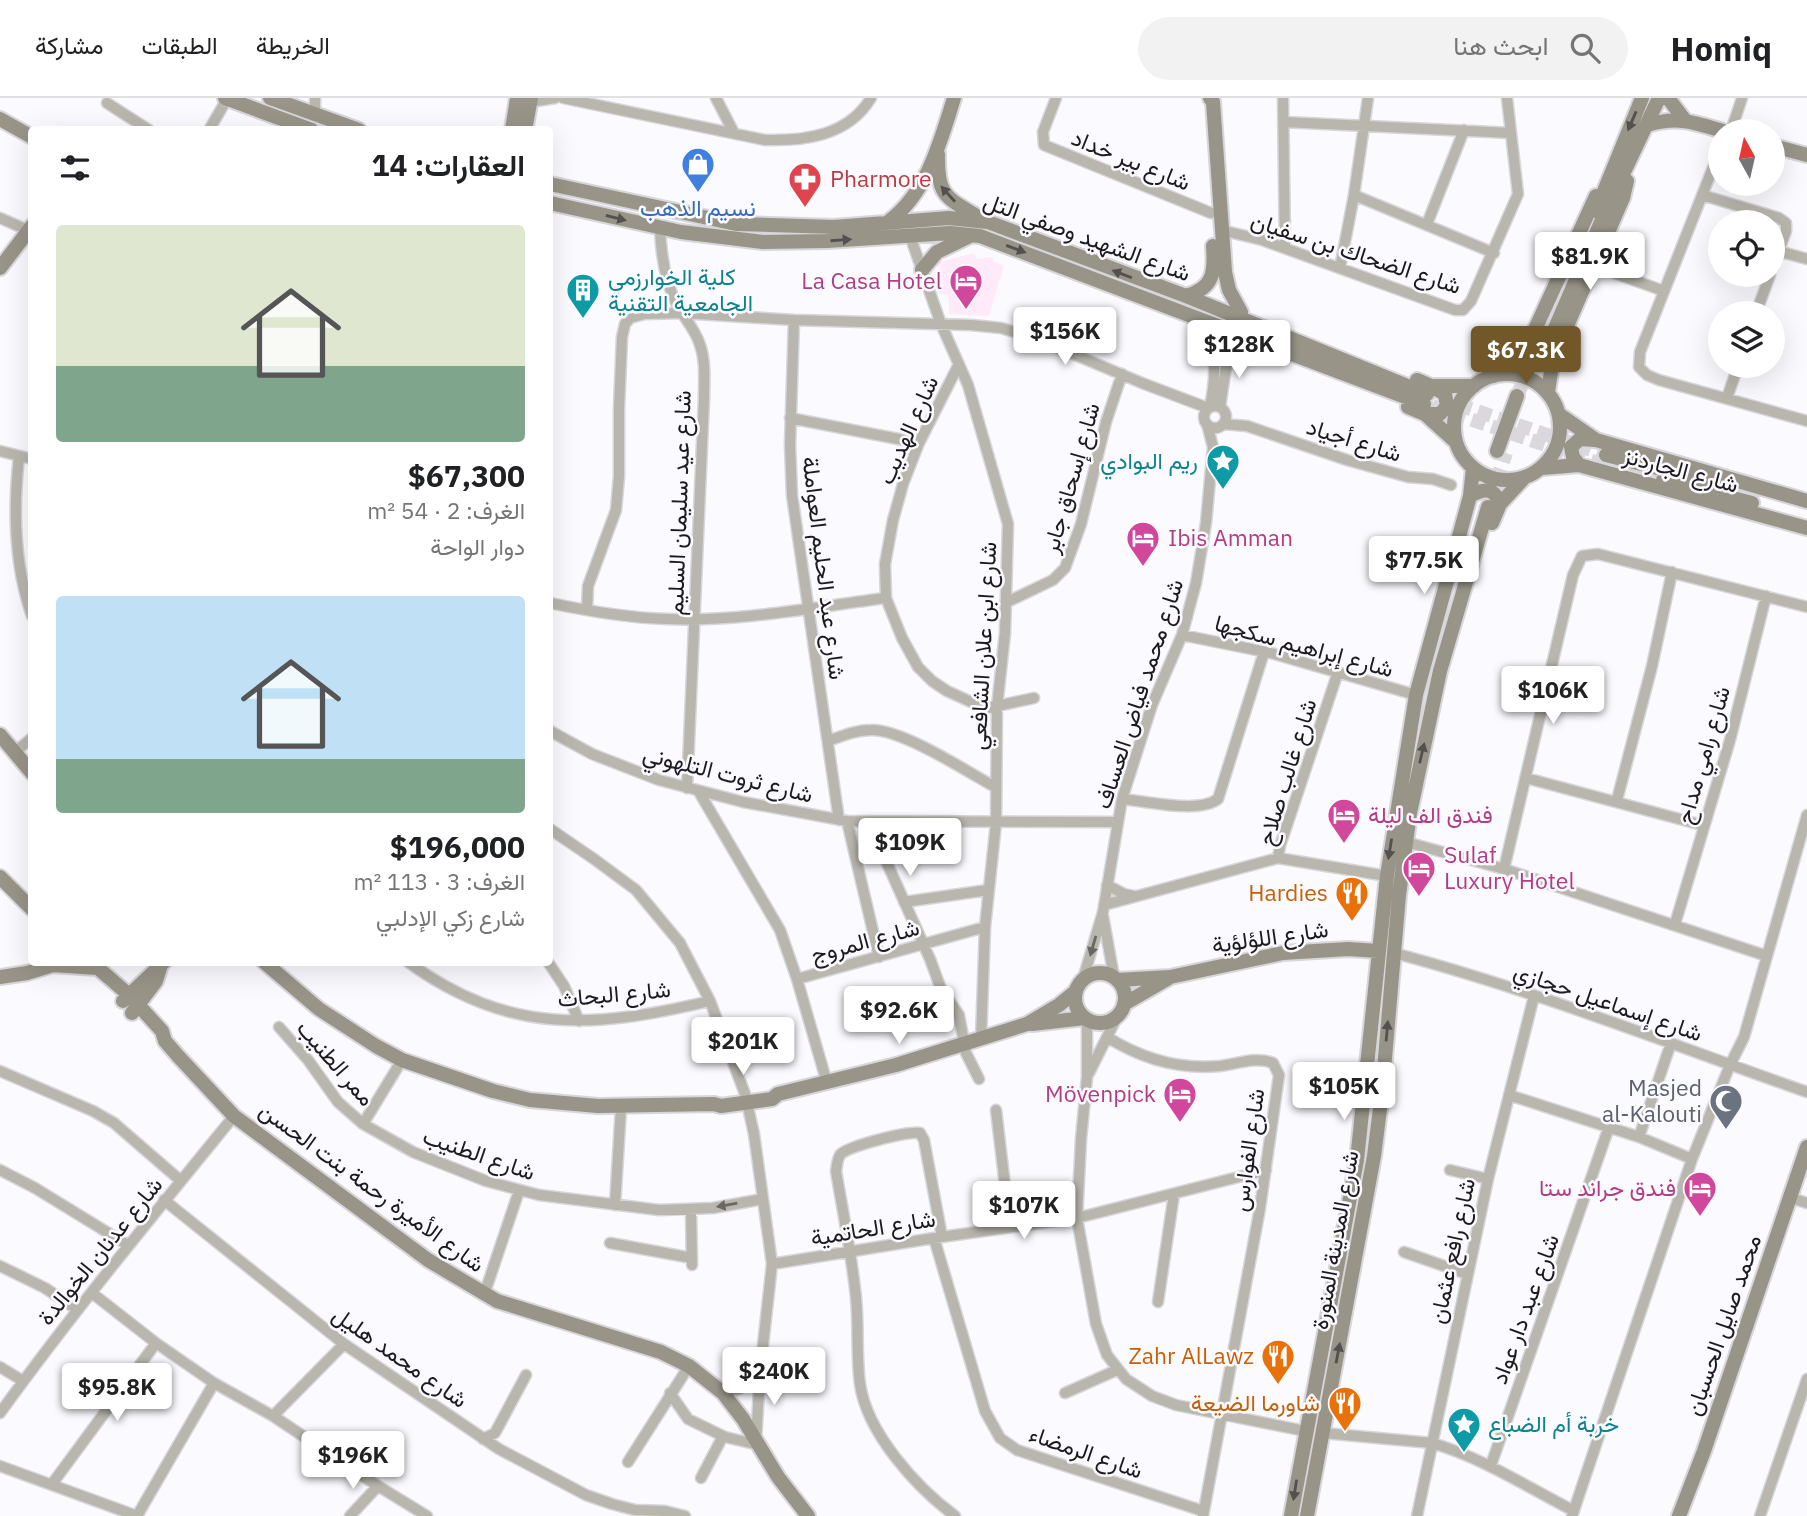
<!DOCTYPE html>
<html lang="ar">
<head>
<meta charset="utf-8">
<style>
	body { margin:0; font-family:"IBM Plex Sans",Vazirmatn,sans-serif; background:#f2f2f2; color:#202124; direction:rtl; height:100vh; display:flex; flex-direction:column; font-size:26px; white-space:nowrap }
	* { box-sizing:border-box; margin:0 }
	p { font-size:23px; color:#757577 }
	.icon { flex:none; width:38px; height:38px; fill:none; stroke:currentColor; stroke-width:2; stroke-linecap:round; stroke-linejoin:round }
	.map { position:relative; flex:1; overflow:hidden; direction:ltr }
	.panel { position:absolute; left:28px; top:28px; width:525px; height:840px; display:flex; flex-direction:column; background:#fff; border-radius:7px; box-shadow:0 7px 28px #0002; direction:rtl }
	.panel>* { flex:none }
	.needle { width:46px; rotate:352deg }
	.tools { position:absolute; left:1708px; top:21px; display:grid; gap:14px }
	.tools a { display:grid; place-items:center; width:77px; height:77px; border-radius:50%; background:#fff; box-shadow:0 7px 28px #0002; font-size:35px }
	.price { position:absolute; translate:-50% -60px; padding:0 16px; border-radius:7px; background:#fff; color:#222; font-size:23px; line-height:46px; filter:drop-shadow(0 2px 4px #0008) }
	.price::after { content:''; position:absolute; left:50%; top:42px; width:21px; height:16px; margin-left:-10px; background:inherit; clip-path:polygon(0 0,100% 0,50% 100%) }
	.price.current { background:#725729; color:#fff }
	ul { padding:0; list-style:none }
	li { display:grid; align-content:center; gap:14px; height:371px; padding:0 28px }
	li span { display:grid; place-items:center; height:217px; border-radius:7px; color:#555 }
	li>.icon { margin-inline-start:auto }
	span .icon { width:126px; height:126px; fill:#fffc; stroke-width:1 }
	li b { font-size:30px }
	h2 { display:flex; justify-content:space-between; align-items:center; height:84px; padding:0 28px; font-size:30px }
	header { display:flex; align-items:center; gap:42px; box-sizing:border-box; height:98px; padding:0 35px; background:#fff; border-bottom:2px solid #e0e0e0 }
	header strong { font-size:33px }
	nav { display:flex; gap:38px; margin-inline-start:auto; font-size:24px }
	.search { width:490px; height:63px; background:#f2f2f2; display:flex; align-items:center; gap:18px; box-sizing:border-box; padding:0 24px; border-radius:38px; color:#757577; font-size:26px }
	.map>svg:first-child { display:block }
	.commercial { fill:#ffeaf9 }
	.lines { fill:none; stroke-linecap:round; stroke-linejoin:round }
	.secondary-tunnel { stroke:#dad8dd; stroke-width:14; stroke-dasharray:14 7; stroke-linecap:butt }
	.street-casing { stroke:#d7d6da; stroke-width:13 }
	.secondary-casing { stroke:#d7d6da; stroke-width:18 }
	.street { stroke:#b8b6ad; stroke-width:10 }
	.secondary { stroke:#989488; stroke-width:14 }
	.oneway { fill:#54504f }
	.oneway2 { fill:#6a6866 }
	.labels { text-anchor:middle; stroke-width:5; stroke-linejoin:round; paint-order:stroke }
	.street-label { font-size:23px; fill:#1c1920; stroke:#fbfafe }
	.health-label { font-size:23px; fill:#be3a42; stroke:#fbfafe; text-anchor:start }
	.shop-label { font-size:23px; fill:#366cbe; stroke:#fbfafe }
	.culture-label { font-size:23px; fill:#0d838f; stroke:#fbfafe; text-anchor:start }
	.hotel-label { font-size:23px; fill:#b23c85; stroke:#fbfafe; text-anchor:end }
	.food-label { font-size:23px; fill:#c56008; stroke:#fbfafe; text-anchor:end }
	.worship-label { font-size:23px; fill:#5b616d; stroke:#fbfafe; text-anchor:end }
</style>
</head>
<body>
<header>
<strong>Homiq</strong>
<div class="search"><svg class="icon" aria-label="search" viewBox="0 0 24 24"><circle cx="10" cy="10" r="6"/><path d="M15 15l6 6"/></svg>ابحث هنا</div>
<nav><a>الخريطة</a><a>الطبقات</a><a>مشاركة</a></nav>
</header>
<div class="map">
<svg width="1807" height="1418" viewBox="0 0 1807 1418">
	<rect width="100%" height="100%" fill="#fbfafe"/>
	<path class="commercial" d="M974 155 976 161 992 159 994 165 1004 167 989 218 949 216V197L938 195 934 172H939L937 165Z"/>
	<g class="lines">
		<path class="secondary-tunnel" d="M1517 298 1532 263
			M1438 300 1606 357
			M1432 308 1601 366
			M1490 404 1506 355"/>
		<defs>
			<path id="street" d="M563 0 765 42C805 43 848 38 871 0
				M716 0 734 35
				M1056 0 1043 34 1044 47 1211 115
				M1283 0 1285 150
				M1368 0 1354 97 1494 155
				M530 4 555 0
				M107 5 149 32
				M315 15V0
				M1284 24 1511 35
				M209 32 227 1
				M1731 33 1742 0
				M1720 52 1640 254 1639 269 1647 277 1659 282 1807 323
				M1702 97 1779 120 1786 125V133L1773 169
				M0 120 32 134
				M1427 126 1464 32
				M660 130C661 158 665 185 678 209 686 222 696 233 700 247 706 264 704 283 704 301L687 690
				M1221 132 1262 142 1455 212H1463L1471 203 1518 96 1507 0
				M910 138 941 226 968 287 1008 426 1005 535 997 609 996 725 985 829 981 941
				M1778 153 1807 161
				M1594 168 1664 193
				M1340 170 1354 97
				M1756 215 1770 177
				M794 222 790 347 792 397 839 722
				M1195 224C1218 254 1217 273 1210 309
				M959 266 919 345 903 386 893 422 885 466 886 500 902 540 918 569 932 583 947 593 980 608 988 610 1034 600
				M1727 300 1738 268
				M1204 319a11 11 0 1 1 22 0a11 11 0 1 1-22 0Z
				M1220 309 1228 256 1237 248 1251 245
				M790 320 919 345
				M1223 326 1247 328 1347 362 1408 379 1433 381 1451 387
				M0 353 32 361
				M19 359C13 412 14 467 32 518
				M1007 504 1053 482 1065 470 1081 426 1106 324 1122 276
				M550 505C588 513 628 520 667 521 739 524 814 509 886 500
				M587 512 588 488 616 412 619 378V310L622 239 625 226 630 220 644 216 682 215 794 222 971 227 1001 230 1035 240 1142 285 1208 310
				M1182 537 1271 555 1416 597
				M1338 574 1280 748 1278 760 1387 778
				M550 633 592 656 659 682 743 704 847 723 1116 724
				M828 643C842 638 856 632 871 632 902 631 966 673 995 689
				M15 654 32 640
				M1526 680 1702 727
				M699 694 780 832 797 881 827 985
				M1122 701C1147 703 1198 716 1218 701L1264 554
				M1617 702 1652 568 1672 474
				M847 723 879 859
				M869 725 930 861 941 891 959 917 966 955 979 981
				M550 731 594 761 636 792 680 845 710 903 745 996 754 1036 772 1166 760 1274 756 1343
				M1406 744 1504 771 1767 858
				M1504 771 1573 477 1582 458 1598 456 1807 509
				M1107 787 1124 796 1134 798
				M904 804 988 792
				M1104 807 1278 760
				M1103 818 1114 879
				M1675 826 1730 642 1766 498
				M1394 855C1534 892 1670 946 1807 994
				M408 864C509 938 595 930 710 903
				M548 864 564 888 579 923
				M797 881 985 829
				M1083 881 1103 814 1122 701 1152 607 1182 537 1196 485 1206 425 1213 349 1207 326
				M1087 921V979L1081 1041 1077 1120 1096 1226 1107 1257 1126 1281 1152 1298 1176 1307 1305 1333
				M279 929 308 962 338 1004 363 1026 413 1054 486 1083 539 1097 659 1112 713 1110 763 1101
				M1107 939C1142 961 1178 972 1220 968 1237 966 1257 958 1273 965L1279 977 1260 1110 1203 1418
				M0 973 93 1013 114 1025 181 1083
				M1089 975 1118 917
				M1509 997 1639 1039 1692 1061
				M996 1012 1010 1129
				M363 1026 402 962
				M1639 1039 1671 945
				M0 1072 35 1090 128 1147
				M1450 1072 1488 1081
				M1791 1100 1807 1105
				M164 1102 344 1246 499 1351 586 1397 612 1406 635 1412 665 1413 685 1418
				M615 1107 621 1009
				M691 1112 692 1167
				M942 1139 924 1042 920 1035C908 1033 847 1048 840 1057 837 1062 837 1068 836 1073 843 1115 852 1158 856 1200 859 1229 856 1258 860 1286 867 1335 916 1389 955 1418
				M934 1140 985 1313 1000 1340 1017 1352 1203 1413
				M610 1145 692 1160
				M1404 1154 1467 1176
				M772 1166 934 1140 1077 1120 1266 1072
				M0 1168 45 1190 78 1212
				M92 1195 156 1245 214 1285 273 1318 378 1388 427 1418
				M484 1197 519 1093
				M1158 1204 1174 1096
				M0 1269 23 1283
				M670 1295 688 1321 725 1339 759 1347
				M723 1295 739 1291 760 1274
				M1065 1295 1117 1272
				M0 1315C74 1213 154 1116 234 1018
				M273 1318 344 1246
				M1323 1335 1432 1345C1483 1360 1527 1389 1574 1413
				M483 1341 495 1335 526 1277
				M628 1364 689 1268
				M1491 1367 1609 1029
				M0 1368 137 1418 214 1285
				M701 1380 723 1338
				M52 1386 156 1245
				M350 1418 378 1388
				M1417 1418 1488 1081 1534 898
				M1572 1418 1692 1061 1730 967 1744 939 1807 717
				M1760 1418 1807 1281"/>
			<path id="secondary" d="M225 0 312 32
				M270 0 359 32
				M1210 0 1213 4 1214 18 1225 174 1229 192 1241 214
				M1668 0 1684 21
				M0 21 32 39
				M1647 27C1678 18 1693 24 1723 33
				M512 32 517 0
				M525 32 531 0
				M1773 48 1807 57
				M938 56C937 99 946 99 980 120
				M550 86 736 126 834 129 949 120 988 124 1186 198 1427 296
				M550 105 681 134 763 144 827 143 950 135 980 138 1424 306
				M1596 113 1642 0
				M888 124C927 95 940 45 954 0
				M0 170 32 128
				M922 172 937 154 968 139
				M1186 198C1214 190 1215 174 1213 148
				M1539 267 1608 108 1659 0
				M1454 329a53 53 0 1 1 106 0a53 53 0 1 1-106 0Z
				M1494 278 1526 251 1596 98
				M1417 282 1431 288H1474
				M1548 294 1553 260 1623 100 1627 83
				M1408 309 1425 316 1456 344
				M1425 316H1440L1447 308 1445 296 1431 288
				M1560 317 1596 342 1807 403
				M1497 353 1517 298
				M1606 357 1704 382
				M1579 367 1573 359 1571 349 1580 341 1595 342
				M1542 370 1579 367 1807 430
				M1663 382 1752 405
				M1470 398C1484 390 1494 389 1500 406
				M1492 425 1500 406 1524 380
				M0 637 32 675
				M0 779 32 811
				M91 864 129 897 162 933 165 943 178 958 234 1018 428 1162 497 1203 661 1254 689 1268 723 1295 743 1321 778 1379 808 1418
				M264 864 319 911 376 948 402 962 493 993 530 1002 598 1008 714 1006 721 1008 772 1001 778 996 896 967 1027 926 1059 907 1075 894
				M1075 900a25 25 0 1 1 50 0a25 25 0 1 1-50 0Z
				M0 879 27 875 53 867 97 870
				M1117 882 1170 879 1283 855 1348 851 1378 853
				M123 903 164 864
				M1124 906 1169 880
				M132 915 156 883 160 870
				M1032 926 1085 920
				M1291 1418 1357 1062 1387 778 1416 597 1470 398 1473 370
				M1307 1418 1374 1058 1382 995 1399 797 1410 715 1440 573 1488 409
				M1679 1418 1704 1353 1807 1049"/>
		</defs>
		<use href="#street" class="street-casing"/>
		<use href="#secondary" class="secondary-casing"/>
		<use href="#street" class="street"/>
		<use href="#secondary" class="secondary"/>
	</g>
	<defs><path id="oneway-solid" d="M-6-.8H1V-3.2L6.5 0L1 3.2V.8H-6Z" transform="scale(1.75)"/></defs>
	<g class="oneway">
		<use href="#oneway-solid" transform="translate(1632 23) rotate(113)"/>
		<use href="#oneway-solid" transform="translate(948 96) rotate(-132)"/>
		<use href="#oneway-solid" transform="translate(616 120) rotate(14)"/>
		<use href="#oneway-solid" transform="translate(841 142) rotate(-4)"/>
		<use href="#oneway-solid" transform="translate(1016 151) rotate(20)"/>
		<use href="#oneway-solid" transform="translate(1122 176) rotate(-159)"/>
		<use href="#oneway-solid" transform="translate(1422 655) rotate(-77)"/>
		<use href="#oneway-solid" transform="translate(1390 751) rotate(99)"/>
		<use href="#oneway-solid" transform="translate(1387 933) rotate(-85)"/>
		<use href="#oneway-solid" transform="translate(1338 1255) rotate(-79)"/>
		<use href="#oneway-solid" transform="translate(1295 1392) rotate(99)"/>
	</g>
	<g class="oneway2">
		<use href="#oneway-solid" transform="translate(1093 848) rotate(106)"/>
		<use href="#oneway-solid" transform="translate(727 1107) rotate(170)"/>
	</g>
	<defs>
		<symbol id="shop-pin" viewBox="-11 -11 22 30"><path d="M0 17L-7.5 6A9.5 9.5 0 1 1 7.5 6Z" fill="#3f7fe0" stroke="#fbfafe"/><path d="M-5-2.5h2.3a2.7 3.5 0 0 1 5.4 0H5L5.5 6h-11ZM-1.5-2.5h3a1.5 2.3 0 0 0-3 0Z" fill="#fff"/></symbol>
		<symbol id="pharmacy-pin" viewBox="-11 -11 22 30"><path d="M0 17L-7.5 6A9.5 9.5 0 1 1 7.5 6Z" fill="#e0444e" stroke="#fbfafe"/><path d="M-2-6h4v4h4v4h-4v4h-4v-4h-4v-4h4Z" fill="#fff"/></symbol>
		<symbol id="hotel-pin" viewBox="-11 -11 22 30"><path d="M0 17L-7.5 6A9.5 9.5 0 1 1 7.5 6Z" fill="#d1479c" stroke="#fbfafe"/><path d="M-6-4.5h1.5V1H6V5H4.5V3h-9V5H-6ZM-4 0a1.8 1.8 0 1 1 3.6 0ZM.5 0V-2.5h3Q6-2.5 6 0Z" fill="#fff"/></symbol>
		<symbol id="building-pin" viewBox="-11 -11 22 30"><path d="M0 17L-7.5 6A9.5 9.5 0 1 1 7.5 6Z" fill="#0f9aa8" stroke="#fbfafe"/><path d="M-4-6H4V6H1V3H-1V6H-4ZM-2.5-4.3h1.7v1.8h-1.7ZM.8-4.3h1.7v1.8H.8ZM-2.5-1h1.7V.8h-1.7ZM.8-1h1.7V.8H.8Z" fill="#fff"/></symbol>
		<symbol id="sight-pin" viewBox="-11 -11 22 30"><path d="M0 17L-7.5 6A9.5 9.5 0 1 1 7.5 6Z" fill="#0f9aa8" stroke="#fbfafe"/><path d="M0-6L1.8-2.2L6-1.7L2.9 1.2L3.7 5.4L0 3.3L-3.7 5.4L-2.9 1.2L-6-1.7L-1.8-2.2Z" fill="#fff"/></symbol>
		<symbol id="restaurant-pin" viewBox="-11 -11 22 30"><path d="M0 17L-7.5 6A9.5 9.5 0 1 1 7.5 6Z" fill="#e8710a" stroke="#fbfafe"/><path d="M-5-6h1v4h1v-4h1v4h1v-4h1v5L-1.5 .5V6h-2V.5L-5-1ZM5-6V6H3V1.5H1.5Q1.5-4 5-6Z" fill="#fff"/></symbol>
		<symbol id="mosque-pin" viewBox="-11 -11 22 30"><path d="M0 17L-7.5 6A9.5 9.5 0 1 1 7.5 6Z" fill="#6b7280" stroke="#fbfafe"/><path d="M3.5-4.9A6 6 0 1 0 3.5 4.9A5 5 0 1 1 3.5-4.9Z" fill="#fff"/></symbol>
	</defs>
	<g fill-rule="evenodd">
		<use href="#shop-pin" x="679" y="47" width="38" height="52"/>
		<use href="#pharmacy-pin" x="786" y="62" width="38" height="52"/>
		<use href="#hotel-pin" x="947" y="164" width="38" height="52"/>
		<use href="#building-pin" x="564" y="173" width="38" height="52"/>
		<use href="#sight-pin" x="1204" y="344" width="38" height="52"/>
		<use href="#hotel-pin" x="1124" y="421" width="38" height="52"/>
		<use href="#hotel-pin" x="1325" y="698" width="38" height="52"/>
		<use href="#hotel-pin" x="1400" y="751" width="38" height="52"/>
		<use href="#restaurant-pin" x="1333" y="776" width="38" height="52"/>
		<use href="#hotel-pin" x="1161" y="977" width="38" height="52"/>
		<use href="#mosque-pin" x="1707" y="984" width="38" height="52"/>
		<use href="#hotel-pin" x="1681" y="1071" width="38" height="52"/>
		<use href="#restaurant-pin" x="1259" y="1239" width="38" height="52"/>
		<use href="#restaurant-pin" x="1326" y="1286" width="38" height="52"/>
		<use href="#sight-pin" x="1445" y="1307" width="38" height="52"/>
	</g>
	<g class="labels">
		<g class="street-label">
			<text transform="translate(1131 62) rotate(22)" y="8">شارع بير خداد</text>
			<text transform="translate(1087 139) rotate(20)" y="8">شارع الشهيد وصفي التل</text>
			<text transform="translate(1356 155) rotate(18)" y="8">شارع الضحاك بن سفيان</text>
			<text transform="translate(908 332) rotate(-66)" y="8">شارع الهديب</text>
			<text transform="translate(1354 342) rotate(17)" y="8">شارع أجياد</text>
			<text transform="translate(1681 372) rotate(15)" y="8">شارع الجاردنز</text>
			<text transform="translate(1071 380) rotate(-74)" y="8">شارع إسحاق جابر</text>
			<text transform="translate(679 405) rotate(-88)" y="8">شارع عيد سليمان السليم</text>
			<text transform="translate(824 470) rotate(83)" y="8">شارع عبد الحليم العواملة</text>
			<text transform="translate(983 548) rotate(-87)" y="8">شارع ابن علان الشافعي</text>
			<text transform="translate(1304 548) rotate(15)" y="8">شارع إبراهيم سكجها</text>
			<text transform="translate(1139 596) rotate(-72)" y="8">شارع محمد فياض العساف</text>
			<text transform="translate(1703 657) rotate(-74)" y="8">شارع رامي مداح</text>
			<text transform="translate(1287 674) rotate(-73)" y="8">شارع غالب صلاح</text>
			<text transform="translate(728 676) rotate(14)" y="8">شارع ثروت التلهوني</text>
			<text transform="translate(1270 839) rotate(-8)" y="8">شارع اللؤلؤية</text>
			<text transform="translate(865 843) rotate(-15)" y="8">شارع المروج</text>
			<text transform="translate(614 896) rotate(-5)" y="8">شارع البحاث</text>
			<text transform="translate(1608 904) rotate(19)" y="8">شارع إسماعيل حجازي</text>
			<text transform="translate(336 965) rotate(49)" y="8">ممر الطنيب</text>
			<text transform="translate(1248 1052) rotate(-82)" y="8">شارع الفوارس</text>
			<text transform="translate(479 1056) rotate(19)" y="8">شارع الطنيب</text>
			<text transform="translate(372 1089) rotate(36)" y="8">شارع الأميرة رحمة بنت الحسن</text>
			<text transform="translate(873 1130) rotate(-9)" y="8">شارع الحاتمية</text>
			<text transform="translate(1335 1142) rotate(-80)" y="8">شارع المدينة المنورة</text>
			<text transform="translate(100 1153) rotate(-51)" y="8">شارع عدنان الخوالدة</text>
			<text transform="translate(1452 1153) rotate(-78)" y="8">شارع رافع عثمان</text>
			<text transform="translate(1525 1211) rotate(-70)" y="8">شارع عبد دار عواد</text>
			<text transform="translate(1723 1227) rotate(-71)" y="8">محمد صايل الحسبان</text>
			<text transform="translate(400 1259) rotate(35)" y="8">شارع محمد هليل</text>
			<text transform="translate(1086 1354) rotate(19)" y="8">شارع الرمضاء</text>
		</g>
		<g class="health-label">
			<text x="830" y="89">Pharmore</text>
		</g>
		<g class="shop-label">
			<text x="698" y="118">نسيم الذهب</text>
		</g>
		<g class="culture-label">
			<text x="608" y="187">كلية الخوارزمي<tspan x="608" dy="26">الجامعية التقنية</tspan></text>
			<text x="1198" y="371" text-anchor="end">ريم البوادي</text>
			<text x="1488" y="1334">خربة أم الضباع</text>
		</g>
		<g class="hotel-label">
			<text x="942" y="191">La Casa Hotel</text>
			<text x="1168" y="448" text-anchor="start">Ibis Amman</text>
			<text x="1368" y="725" text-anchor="start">فندق الف ليلة</text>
			<text x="1444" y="765" text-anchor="start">Sulaf<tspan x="1444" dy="26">Luxury Hotel</tspan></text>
			<text x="1156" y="1004">Mövenpick</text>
			<text x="1676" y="1098">فندق جراند ستا</text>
		</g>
		<g class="food-label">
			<text x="1328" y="803">Hardies</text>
			<text x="1254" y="1266">Zahr AlLawz</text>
			<text x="1320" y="1313">شاورما الضيعة</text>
		</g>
		<g class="worship-label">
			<text x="1702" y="998">Masjed<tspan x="1702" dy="26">al-Kalouti</tspan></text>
		</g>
	</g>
</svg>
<div class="tools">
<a><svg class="needle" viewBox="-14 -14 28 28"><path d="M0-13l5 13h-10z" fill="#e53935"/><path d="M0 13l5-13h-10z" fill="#757577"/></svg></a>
<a><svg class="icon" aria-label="locate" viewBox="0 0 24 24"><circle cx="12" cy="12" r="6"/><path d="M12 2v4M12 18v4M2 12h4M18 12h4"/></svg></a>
<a><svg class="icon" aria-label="layers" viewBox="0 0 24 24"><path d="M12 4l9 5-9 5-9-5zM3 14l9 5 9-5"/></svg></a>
</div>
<b class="price" style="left:1590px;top:194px">$81.9K</b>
<b class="price" style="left:1065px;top:269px">$156K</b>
<b class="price" style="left:1239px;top:282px">$128K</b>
<b class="price current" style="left:1526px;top:288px">$67.3K</b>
<b class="price" style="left:1424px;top:498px">$77.5K</b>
<b class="price" style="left:1553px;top:628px">$106K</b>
<b class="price" style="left:910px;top:780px">$109K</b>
<b class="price" style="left:899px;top:948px">$92.6K</b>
<b class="price" style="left:743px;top:979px">$201K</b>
<b class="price" style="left:1344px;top:1024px">$105K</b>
<b class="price" style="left:1024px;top:1143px">$107K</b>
<b class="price" style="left:774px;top:1309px">$240K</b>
<b class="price" style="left:117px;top:1325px">$95.8K</b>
<b class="price" style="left:353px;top:1393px">$196K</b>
<section class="panel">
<h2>العقارات: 14<svg class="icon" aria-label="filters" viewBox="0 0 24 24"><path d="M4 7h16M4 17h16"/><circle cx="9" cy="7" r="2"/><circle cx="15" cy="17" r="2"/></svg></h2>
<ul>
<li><span style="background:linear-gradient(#dfe7d0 65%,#7fa58c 0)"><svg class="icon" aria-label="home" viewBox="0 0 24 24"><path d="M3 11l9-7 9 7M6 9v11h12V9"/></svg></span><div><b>$67,300</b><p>الغرف: 2 · 54 m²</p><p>دوار الواحة</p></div></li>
<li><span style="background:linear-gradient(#bfe0f5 75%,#7fa58c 0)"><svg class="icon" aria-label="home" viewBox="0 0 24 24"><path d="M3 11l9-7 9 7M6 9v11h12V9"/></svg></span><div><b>$196,000</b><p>الغرف: 3 · 113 m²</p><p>شارع زكي الإدلبي</p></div></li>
</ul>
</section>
</div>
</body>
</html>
